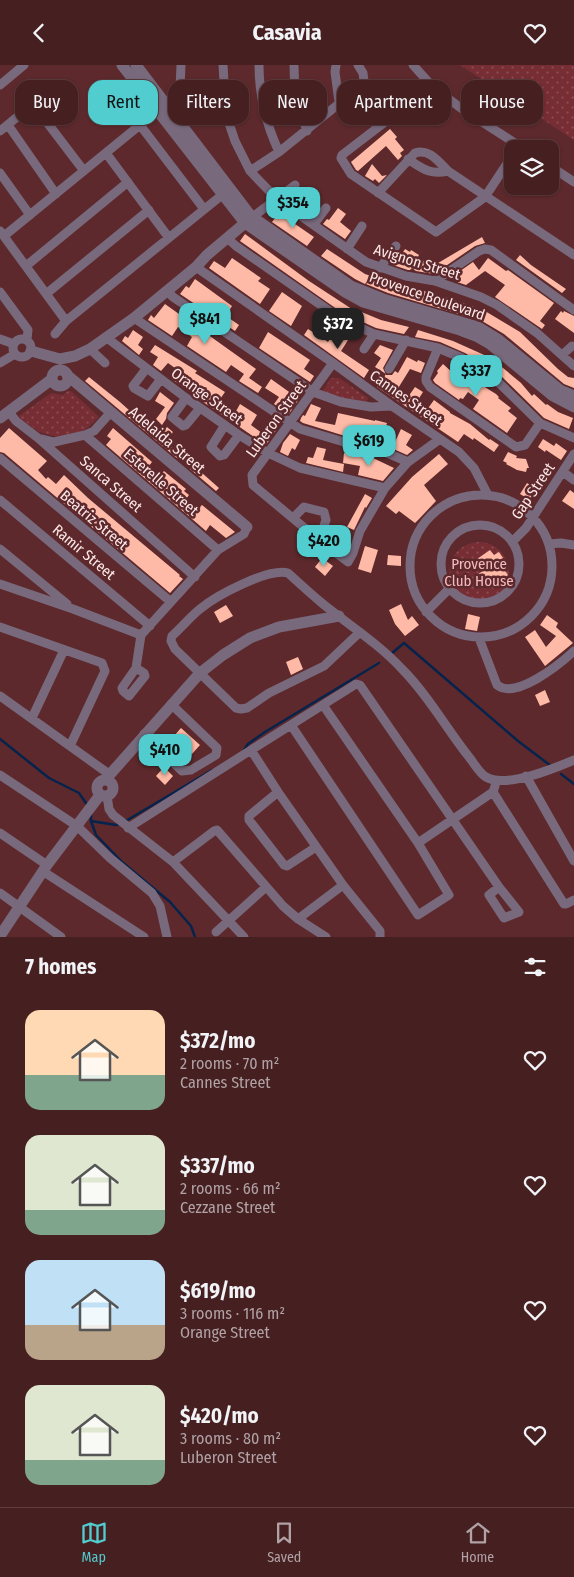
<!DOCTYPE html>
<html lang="en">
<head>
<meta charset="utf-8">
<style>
	body { margin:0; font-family:"Fira Sans Condensed",sans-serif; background:#502c2e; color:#f1f3f6; height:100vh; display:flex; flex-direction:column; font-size:19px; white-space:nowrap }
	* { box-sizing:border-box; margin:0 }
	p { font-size:16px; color:#b0a2a5 }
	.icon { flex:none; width:28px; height:28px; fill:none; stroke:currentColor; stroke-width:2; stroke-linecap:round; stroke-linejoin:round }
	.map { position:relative; height:872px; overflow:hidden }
	.details { display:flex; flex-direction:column; background:#461f21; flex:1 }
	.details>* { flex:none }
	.hud { position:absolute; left:15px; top:15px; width:545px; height:45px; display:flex; gap:10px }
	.buttons { position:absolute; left:504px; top:75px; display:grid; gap:10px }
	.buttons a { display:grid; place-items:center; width:55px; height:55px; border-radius:10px; background:#461f21; box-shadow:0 1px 4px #0004,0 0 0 1px #5e3d3f; font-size:25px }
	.price { position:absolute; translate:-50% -42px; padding:0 11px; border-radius:10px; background:#52cdcf; color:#111; font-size:16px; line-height:32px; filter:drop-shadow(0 1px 2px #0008) }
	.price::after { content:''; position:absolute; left:50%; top:30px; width:15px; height:11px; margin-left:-8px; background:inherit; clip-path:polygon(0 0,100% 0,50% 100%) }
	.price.active { background:#222; color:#fff }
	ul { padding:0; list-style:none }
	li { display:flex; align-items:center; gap:15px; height:125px; padding:0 25px }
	li span { display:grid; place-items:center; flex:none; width:140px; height:100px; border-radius:15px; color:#555 }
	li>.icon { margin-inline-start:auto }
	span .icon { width:60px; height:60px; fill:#fffc; stroke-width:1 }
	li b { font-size:21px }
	h2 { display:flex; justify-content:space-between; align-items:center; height:60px; padding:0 25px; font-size:21px }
	.chip { padding:0 18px; border-radius:15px; background:#461f21; box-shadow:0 1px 4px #0004,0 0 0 1px #5e3d3f; font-size:18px; line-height:45px }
	.chip.active { background:#52cdcf; color:#111 }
	header { display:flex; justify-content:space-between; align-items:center; height:65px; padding:0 25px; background:#461f21; font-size:22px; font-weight:700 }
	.menu { display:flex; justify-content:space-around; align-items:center; height:70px; border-top:1px solid #5e3d3f; background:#461f21; font-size:14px; color:#b0a2a5 }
	.menu a { display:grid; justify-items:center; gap:2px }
	.menu .active { color:#52cdcf }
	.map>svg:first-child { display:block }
	.green { fill:url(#green-dots) }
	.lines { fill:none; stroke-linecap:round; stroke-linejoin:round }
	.stream { stroke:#05234c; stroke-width:2.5 }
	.building { fill:#febaa6 }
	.minor { stroke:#78697d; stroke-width:9 }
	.tertiary { stroke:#78697d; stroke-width:11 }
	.labels { text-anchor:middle; stroke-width:5; stroke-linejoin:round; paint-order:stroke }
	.street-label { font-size:15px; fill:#fde8e8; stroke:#5d292c }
	.park-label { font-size:15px; fill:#f5bbbc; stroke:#5d292c }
</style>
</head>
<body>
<header><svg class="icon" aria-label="back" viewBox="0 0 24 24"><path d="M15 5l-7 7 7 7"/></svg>Casavia<svg class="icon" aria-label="heart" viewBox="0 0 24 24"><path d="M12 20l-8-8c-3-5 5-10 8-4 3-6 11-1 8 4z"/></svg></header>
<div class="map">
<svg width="574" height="872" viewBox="0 0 574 872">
	<defs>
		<pattern id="green-dots" width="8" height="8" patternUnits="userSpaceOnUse" patternTransform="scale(1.25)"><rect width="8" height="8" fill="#762e34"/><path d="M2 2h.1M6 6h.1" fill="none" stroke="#8a4c51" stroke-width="1.8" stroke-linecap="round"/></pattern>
	</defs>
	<rect width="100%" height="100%" fill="#5d292c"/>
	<path class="green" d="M460 0H574V75Z
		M331 313H339L368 333 366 339 363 340 322 327Z
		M68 326H71L98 351V353L85 365 58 372 39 367 20 353 19 351 51 328 63 330Z
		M449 507a30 30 0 1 1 60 0a30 30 0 1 1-60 0Z"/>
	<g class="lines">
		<path class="stream" d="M391 589 404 578 518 676 551 701
			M0 674 49 713 79 728 88 741
			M244 685 248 679 265 667 379 598
			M561 709 574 719
			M91 748V756L96 770 122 797 170 837 191 861 195 872
			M91 756 116 760 119 759
			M124 757 212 705"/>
	</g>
	<path class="building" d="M390 64 397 72 395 74 404 85 400 88 402 91 398 95 386 81 358 106 356 105 351 97Z
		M372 99 382 111 387 110 379 118 375 114 373 116 365 111Z
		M338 143 346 149 340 157 351 166 345 174 323 159 327 154 329 155Z
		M279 148 314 172 307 181 272 157Z
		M245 169 309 216 358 248 359 246 381 255 409 262 404 269 376 263 341 247 240 176Z
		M482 172 485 178 475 181 434 209 416 206 412 203 410 205H408L393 200 397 197 405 184 410 187 411 185 419 190 418 192 430 201H433Z
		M327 184 365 209 371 211 365 219 355 214 321 191Z
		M520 190 531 200 566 224 562 228 516 195Z
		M232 193 261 213 258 216 270 224 260 239 209 203 214 196 225 203Z
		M488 193 506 206 508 205 554 238 540 256 545 260 542 264 495 232 505 220 485 206 466 220 457 217 453 211 473 197 479 205Z
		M375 212 448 233 485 246 520 267 558 304 568 312 574 313V323L564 319 504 269 482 256 388 228 366 219Z
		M195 214 232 241 226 251 239 260 235 266 180 229 186 221 189 223Z
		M282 227 302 241 291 261 269 246Z
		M165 239 256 304 249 313 262 322 258 328 239 316 244 309 231 300 226 307 187 281 192 272 178 262 172 271 148 255 151 250 154 253Z
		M561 246 563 248 564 246 574 251V268L555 254Z
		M337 263 350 272 341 286 369 305 364 313 304 270 308 264 328 277Z
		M133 265 143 272 138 280 143 284 139 290 122 276 125 271 128 273Z
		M418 265 453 276 491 293 521 318 532 331 534 329 546 340 547 339 558 347 573 353 569 364 544 353 499 309 465 288 440 277 415 272Z
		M268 267 310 295 304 304 314 311 310 317 259 283Z
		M155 280 189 301 197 306 195 308 225 327 218 337 235 348 240 339 257 350 251 360 266 371 271 361 277 364 266 380 193 330 190 327 191 325 181 318 180 320 173 315 179 306 168 298 161 306 153 300 158 292 150 287Z
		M380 280 393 285 383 303 386 310H392L395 306 398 308 407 292 417 297 418 295 425 298 421 308 410 304 397 325 408 332 415 322 423 327 416 338 426 346 434 335 450 347V348L470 359 489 375 490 374 499 380 494 387 474 373 473 375 464 369 458 377 377 322 386 309 375 302 381 293 374 288Z
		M443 299 453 308 456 304 496 329 499 332 498 333 511 343 508 346 517 353 507 368 473 344 479 335 468 327 463 334 460 333 459 335 435 318 433 315 438 308 437 306Z
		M89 312 120 337 159 372 167 362 173 367 165 377 181 390 178 394 85 316Z
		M271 314 299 334 289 349 274 339 279 332 265 323Z
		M160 327 174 338 167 348 166 354 162 360 156 354 165 342 155 336Z
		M311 339 321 343 315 356 335 360 338 348 375 356V355L387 358 383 372 395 377 401 364 412 370 406 380 413 385 407 390 373 375 345 371 303 358 300 356 301 353 303 350 305 351Z
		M9 363 47 396 38 405 46 414 48 412 56 419 64 410 88 433 180 510 179 511 183 514 170 528 4 388 0 387V373Z
		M113 363 152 397 145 406 156 415 164 406 186 424 184 426 189 430 183 438 194 448 202 440 235 467 226 473 210 460 206 466 106 380 111 374 107 371Z
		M290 369 300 375 295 385 292 383 288 391 280 387 283 378Z
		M543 374 554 381 556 378 567 386 561 395 546 385 545 387 538 382Z
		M317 382 326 384 323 395 344 399 343 407 306 398 308 392 313 393Z
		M508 387 517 391 516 393 526 394 529 403H527L526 407 517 405 506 399 507 398 503 396Z
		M344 388 373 393 394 403 383 416 358 410 360 401 343 398Z
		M439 389 448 399 424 420 436 436 420 453 415 458 399 446 396 449 386 441 412 412Z
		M193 400 219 423 216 426 190 404Z
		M527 418 536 424 530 435 520 429Z
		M570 425 574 428V444L562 436Z
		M365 429 372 433 366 443 365 442 354 465 347 462Z
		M365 481 378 485 371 508 358 504Z
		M490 485 494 490 499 487 503 493 498 496 508 510 494 522 490 516 484 521 477 510 484 505 477 494Z
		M388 490 401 491V501L387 500Z
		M322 493 333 501 325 511 315 502Z
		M401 539 408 555 412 551 419 560 405 571 395 559 389 545Z
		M226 540 233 551 220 558 214 547Z
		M468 549 480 552 477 566 465 564Z
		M547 550 558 558 556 562 573 578 545 601 525 572 535 565 546 582 556 571 540 560Z
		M298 592 303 604 291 610 286 597Z
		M545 625 550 637 540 641 535 630Z
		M181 663 200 680 192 689 174 671Z
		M164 702 173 711 165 720 156 711Z"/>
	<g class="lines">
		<path class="minor" d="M223 0 225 34 227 52 235 76 250 106 277 134 366 197 406 211 435 216 481 232 497 240 537 268 574 301
			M259 0C259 31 266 59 279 87
			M294 0 295 31 307 66
			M336 0 335 7 339 37
			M413 0 432 21 462 44 524 84
			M0 20 24 0
			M432 21 342 90 341 93 351 109 436 167 485 132 512 91
			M180 23 181 0
			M8 60 56 129
			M140 60 204 144
			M0 66 33 39 84 106
			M106 88 169 173
			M408 94C423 104 430 110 448 106L574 190
			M550 101 574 117
			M250 106 279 87 356 25 364 16 363 8 358 0
			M0 108 30 150
			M378 128 415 88C429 83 438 96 448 106
			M247 156 295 120
			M314 159 326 143
			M0 166 66 256
			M4 171 162 42
			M227 173 236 181 338 252 374 269 438 283 462 293 495 314 540 358 574 373
			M347 184 362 161
			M26 201 128 117
			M196 202 333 298 392 341 459 387 474 403 488 430
			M380 203 396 181
			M435 216 479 186 485 184 491 185 574 245
			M167 226 173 232 313 327 341 337 371 342 392 341
			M0 227 28 265 27 274
			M46 229 149 145
			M134 253 300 364 344 377 371 381 408 397
			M55 269 66 256 222 130
			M107 273 186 333 239 370 268 388 300 403 385 423
			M13 283a9 9 0 1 1 18 0a9 9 0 1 1-18 0Z
			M0 274 14 279
			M438 283 426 312V316L430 322 516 382 525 380 540 358
			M90 284 105 298
			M364 284 374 269
			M562 290 572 281
			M0 298 15 289
			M333 298 252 410 253 420 319 475 348 497 353 488 360 466 385 423 408 397 440 374
			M146 304 133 321 134 323 148 331 161 314
			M389 304 406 275
			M186 333 172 352 183 361 186 360 200 343
			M9 347 16 356 38 373 195 512
			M225 360 211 382 220 391 224 390 239 370
			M85 370 218 485
			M42 374 54 377 85 370 94 366 111 347
			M0 393 171 537
			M563 407 574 415
			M410 501a71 71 0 1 1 142 0a71 71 0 1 1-142 0Z
			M0 435 150 561
			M293 453 304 442 324 447 326 455 319 475
			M441 499a39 39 0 1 1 78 0a39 39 0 1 1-78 0Z
			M512 477 526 463 574 389
			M549 479 561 478 574 480
			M0 484 67 539
			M0 519 73 544 141 570
			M426 547 449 524
			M0 562 102 598 105 606 70 681
			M360 567 324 601 269 628 247 643 241 644 236 643 175 584 171 576 172 571C182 562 190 552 200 544 217 530 268 503 288 508 300 519 311 529 323 539 349 560 379 579 402 604 428 630 446 663 469 692 474 698 479 708 486 712 506 724 555 703 574 695
			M479 573 497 620C516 635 560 599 574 586
			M136 603 144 608 145 611 129 631 123 626 122 623 136 603 141 570 218 485 244 469 247 462
			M0 631 109 709
			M32 653 64 585
			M291 660 418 850 449 830 418 778 323 640
			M144 669 182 706 191 705 216 690 217 683 171 639
			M0 710 77 761 110 793 152 828 160 841 167 872
			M526 711 574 796
			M278 727 249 751V755L284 800 287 801 316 782
			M493 727 564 839H566L574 835
			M107 731 109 744 113 750 173 797 244 872
			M128 763 251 685
			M0 768 47 800
			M418 778 493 727 495 721
			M173 797 214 766 217 765 283 841 298 854 326 872
			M44 807 144 872
			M343 820 278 727 251 685 356 619 360 620 499 822 519 847 504 853 489 830 499 822
			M0 828 61 872
			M298 854 343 820 380 866V872
			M216 867 266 822"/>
		<path class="tertiary" d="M122 0 245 158 345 227 363 237 460 265 476 271 490 279 553 331 574 342
			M136 0 251 151 351 221 386 235 478 262 499 275 560 325 574 331
			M31 286 60 294 75 291 90 284 134 253 196 202 207 190 245 158
			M52 313a8 8 0 1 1 16 0a8 8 0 1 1-16 0Z
			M67 310 247 462
			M0 353 52 314
			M105 715 200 608 223 590 250 573 279 562 339 551
			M97 723a8 8 0 1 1 16 0a8 8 0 1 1-16 0Z
			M0 871 47 800 100 730"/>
	</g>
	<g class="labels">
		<g class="street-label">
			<text transform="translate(417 197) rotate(17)" y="5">Avignon Street</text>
			<text transform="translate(427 231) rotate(19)" y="5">Provence Boulevard</text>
			<text transform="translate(207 331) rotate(36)" y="5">Orange Street</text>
			<text transform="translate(406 333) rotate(35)" y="5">Cannes Street</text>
			<text transform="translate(276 354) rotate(-54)" y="5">Luberon Street</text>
			<text transform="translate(167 375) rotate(40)" y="5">Adelaida Street</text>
			<text transform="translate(161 417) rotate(41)" y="5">Esterelle Street</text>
			<text transform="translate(111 419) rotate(41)" y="5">Sanca Street</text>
			<text transform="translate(533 426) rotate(-56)" y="5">Gap Street</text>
			<text transform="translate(94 455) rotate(40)" y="5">Beatriz Street</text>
			<text transform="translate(84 487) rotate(40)" y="5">Ramir Street</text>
		</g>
		<g class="park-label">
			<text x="479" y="504">Provence<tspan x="479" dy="17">Club House</tspan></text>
		</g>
	</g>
</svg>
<div class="buttons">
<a><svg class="icon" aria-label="layers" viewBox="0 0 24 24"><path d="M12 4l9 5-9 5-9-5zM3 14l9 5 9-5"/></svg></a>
</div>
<b class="price" style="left:293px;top:164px">$354</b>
<b class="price" style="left:205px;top:280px">$841</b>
<b class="price active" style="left:338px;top:285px">$372</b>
<b class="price" style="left:476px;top:332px">$337</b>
<b class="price" style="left:369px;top:402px">$619</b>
<b class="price" style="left:324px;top:502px">$420</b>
<b class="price" style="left:165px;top:711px">$410</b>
<div class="hud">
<a class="chip">Buy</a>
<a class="chip active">Rent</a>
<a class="chip">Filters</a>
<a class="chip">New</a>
<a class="chip">Apartment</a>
<a class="chip">House</a>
</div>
</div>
<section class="details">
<h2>7 homes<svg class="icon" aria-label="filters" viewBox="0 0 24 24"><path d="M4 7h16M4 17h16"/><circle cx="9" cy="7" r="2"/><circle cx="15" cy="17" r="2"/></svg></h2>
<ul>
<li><span style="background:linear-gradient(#ffd9b3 65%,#7fa58c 0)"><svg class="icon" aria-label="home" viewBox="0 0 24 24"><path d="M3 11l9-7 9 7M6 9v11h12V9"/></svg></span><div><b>$372/mo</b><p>2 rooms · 70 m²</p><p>Cannes Street</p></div><svg class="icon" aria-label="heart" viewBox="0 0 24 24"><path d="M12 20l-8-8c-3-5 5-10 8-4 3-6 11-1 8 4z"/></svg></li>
<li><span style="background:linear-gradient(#dfe7d0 75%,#7fa58c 0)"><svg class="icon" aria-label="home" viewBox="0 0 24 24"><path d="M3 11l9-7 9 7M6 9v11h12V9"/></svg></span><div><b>$337/mo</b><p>2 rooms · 66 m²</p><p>Cezzane Street</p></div><svg class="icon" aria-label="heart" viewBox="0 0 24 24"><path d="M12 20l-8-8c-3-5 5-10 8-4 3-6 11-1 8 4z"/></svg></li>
<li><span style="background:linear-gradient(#bfe0f5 65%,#b9a48a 0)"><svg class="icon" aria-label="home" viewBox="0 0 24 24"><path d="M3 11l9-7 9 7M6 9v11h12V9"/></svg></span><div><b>$619/mo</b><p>3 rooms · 116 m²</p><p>Orange Street</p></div><svg class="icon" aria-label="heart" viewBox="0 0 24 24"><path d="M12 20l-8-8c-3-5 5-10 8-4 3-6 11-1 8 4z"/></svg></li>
<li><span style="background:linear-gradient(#dfe7d0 75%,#7fa58c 0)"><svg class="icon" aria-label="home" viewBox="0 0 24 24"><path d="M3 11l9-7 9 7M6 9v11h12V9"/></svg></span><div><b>$420/mo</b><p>3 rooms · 80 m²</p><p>Luberon Street</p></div><svg class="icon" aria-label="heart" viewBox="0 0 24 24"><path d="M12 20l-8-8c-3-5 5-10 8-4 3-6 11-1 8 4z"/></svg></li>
</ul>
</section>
<nav class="menu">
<a class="active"><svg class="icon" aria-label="map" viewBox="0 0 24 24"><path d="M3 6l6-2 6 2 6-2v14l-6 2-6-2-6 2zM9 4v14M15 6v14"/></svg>Map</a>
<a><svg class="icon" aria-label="saved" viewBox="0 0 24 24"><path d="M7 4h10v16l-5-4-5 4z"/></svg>Saved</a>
<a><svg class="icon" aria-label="home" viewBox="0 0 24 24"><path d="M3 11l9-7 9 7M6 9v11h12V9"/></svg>Home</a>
</nav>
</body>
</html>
